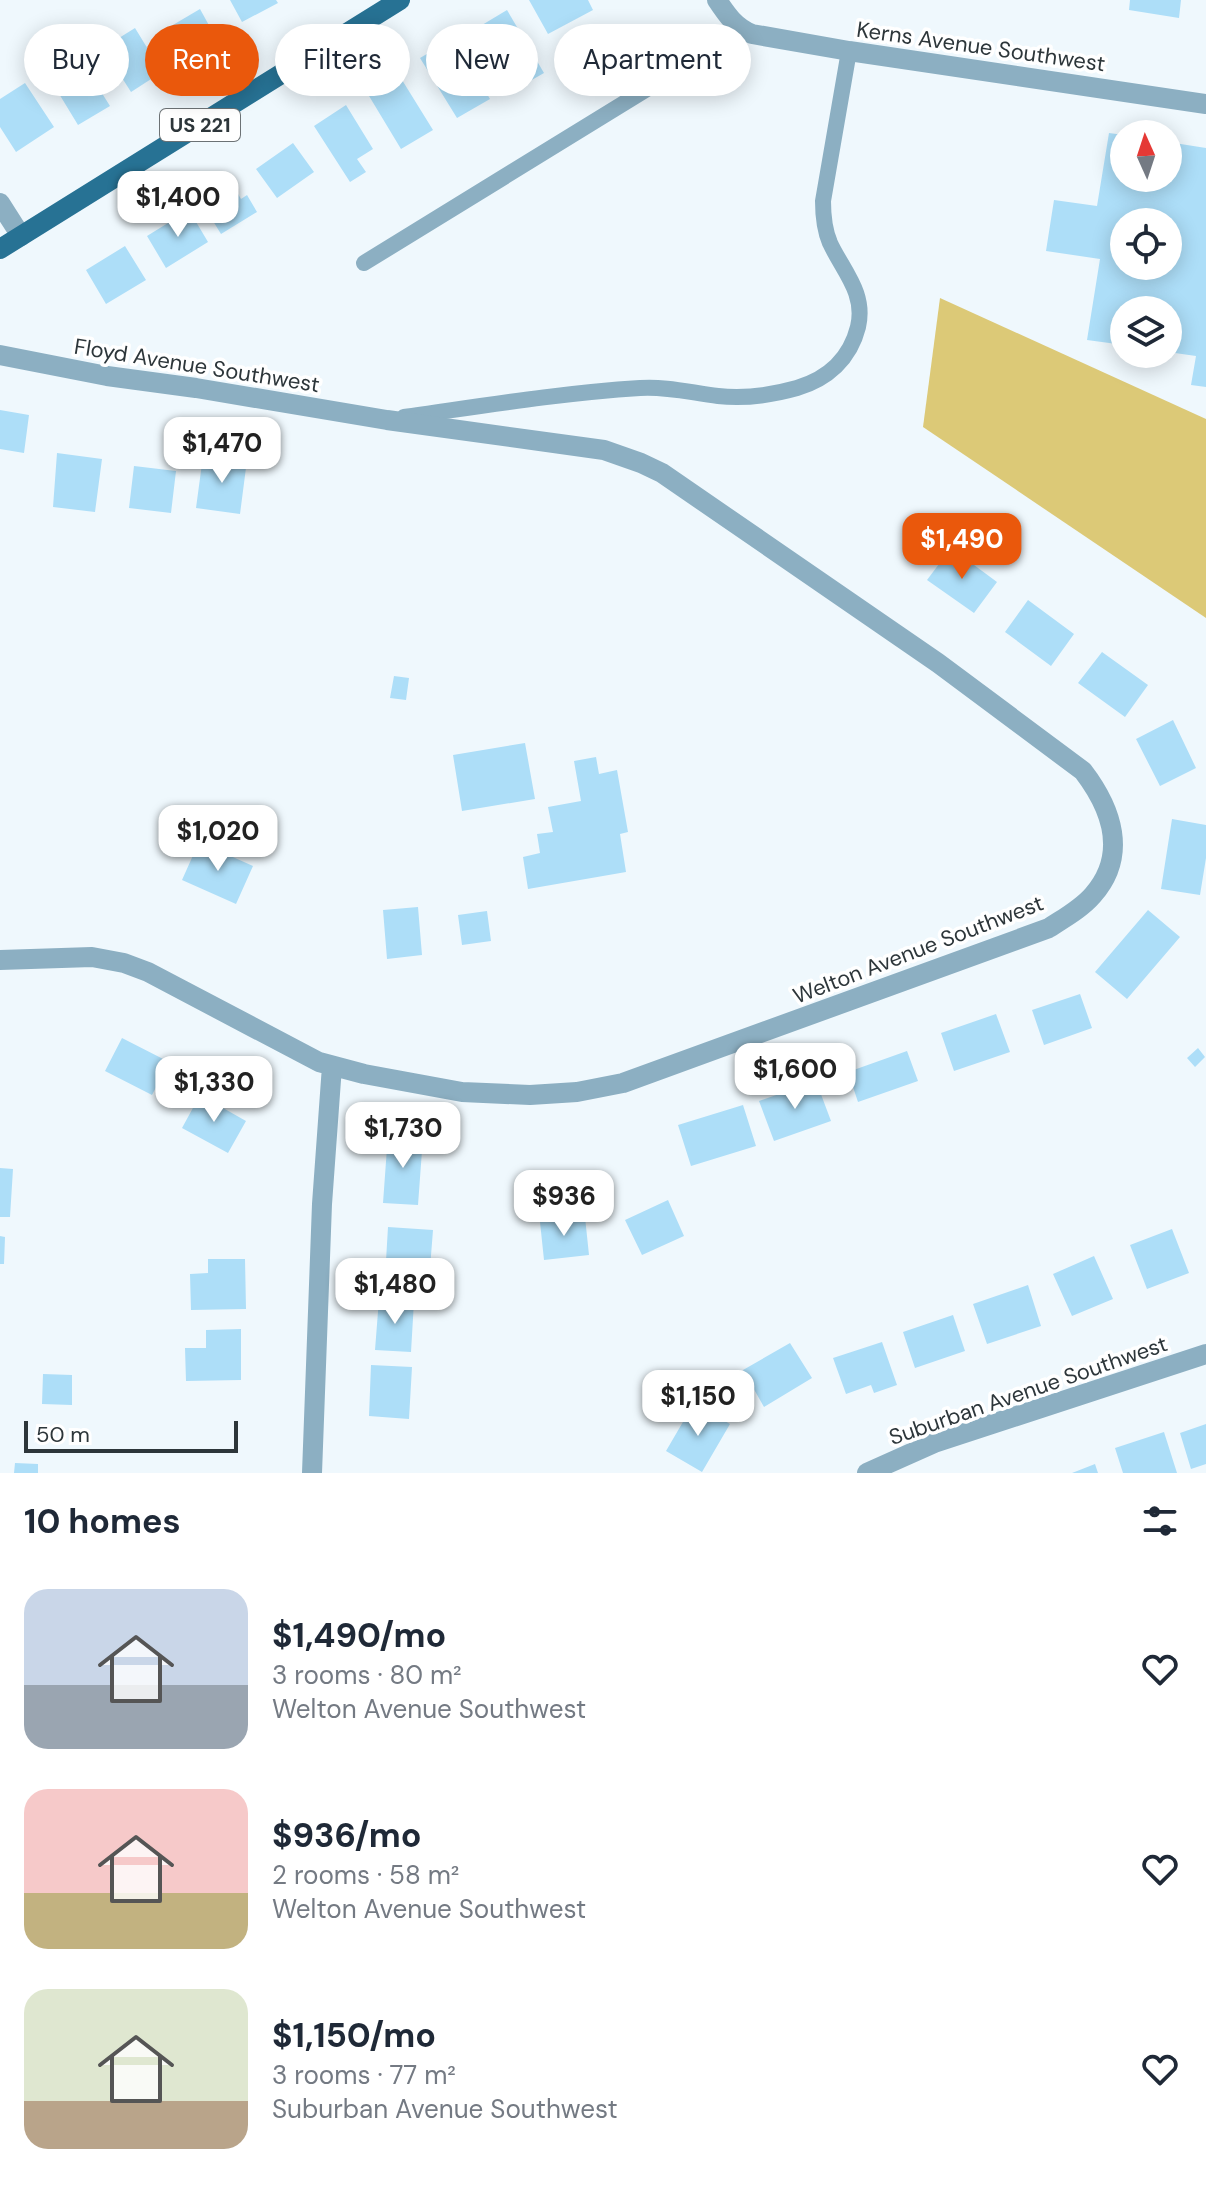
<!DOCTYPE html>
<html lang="en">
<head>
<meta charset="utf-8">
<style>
	body { margin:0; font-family:"DM Sans",sans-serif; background:#f6f6f7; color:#1f2937; height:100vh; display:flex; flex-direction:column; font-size:30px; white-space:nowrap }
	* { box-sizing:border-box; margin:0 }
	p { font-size:26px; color:#747a83 }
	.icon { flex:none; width:44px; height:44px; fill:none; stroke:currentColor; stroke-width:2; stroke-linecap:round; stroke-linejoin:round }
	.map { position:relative; height:1473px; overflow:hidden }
	.side { display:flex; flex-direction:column; background:#fff; flex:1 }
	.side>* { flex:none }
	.top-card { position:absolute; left:24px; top:24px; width:800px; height:72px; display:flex; gap:16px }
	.needle { width:52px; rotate:357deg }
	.controls { position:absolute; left:1110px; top:120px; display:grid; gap:16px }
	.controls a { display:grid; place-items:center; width:72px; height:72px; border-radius:50%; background:#fff; box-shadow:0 4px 20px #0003; font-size:40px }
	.scale { position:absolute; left:24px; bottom:20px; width:214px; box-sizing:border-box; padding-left:8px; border:4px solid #2d363a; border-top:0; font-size:22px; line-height:28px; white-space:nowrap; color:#2d363a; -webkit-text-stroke:6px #fff; paint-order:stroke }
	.price { position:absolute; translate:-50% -68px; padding:0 18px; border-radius:16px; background:#fff; color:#222; font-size:26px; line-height:52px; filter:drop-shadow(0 2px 4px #0008) }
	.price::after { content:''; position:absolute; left:50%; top:48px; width:24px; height:18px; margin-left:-12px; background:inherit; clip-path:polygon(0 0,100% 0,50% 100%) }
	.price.on { background:#ea580c; color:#fff }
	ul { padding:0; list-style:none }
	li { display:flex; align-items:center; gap:24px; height:200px; padding:0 24px }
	li span { display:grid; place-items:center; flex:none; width:224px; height:160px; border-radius:24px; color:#555 }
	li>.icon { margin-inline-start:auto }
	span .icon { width:96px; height:96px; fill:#fffc; stroke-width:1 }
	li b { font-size:34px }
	h2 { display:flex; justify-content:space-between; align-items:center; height:96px; padding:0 24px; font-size:34px }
	.tag { padding:0 28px; border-radius:36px; background:#fff; box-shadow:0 4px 20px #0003; font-size:28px; line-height:72px }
	.tag.on { background:#ea580c; color:#fff }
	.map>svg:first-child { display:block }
	.forest { fill:#dcc977 }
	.building { fill:#addef8; fill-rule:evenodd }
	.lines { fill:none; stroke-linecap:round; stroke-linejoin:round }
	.service { stroke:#8cafc2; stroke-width:16 }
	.minor { stroke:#8cafc2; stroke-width:20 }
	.primary { stroke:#277294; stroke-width:20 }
	.labels { text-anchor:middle; stroke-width:7; stroke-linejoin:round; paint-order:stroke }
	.shield { fill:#fff; stroke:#6c7275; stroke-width:2 }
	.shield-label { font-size:20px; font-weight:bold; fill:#2d363a }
	.street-label { font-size:22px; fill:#2d363a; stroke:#fff }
</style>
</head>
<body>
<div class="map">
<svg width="1206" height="1473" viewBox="0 0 1206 1473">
	<rect width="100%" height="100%" fill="#eff8fd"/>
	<path class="forest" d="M940 298 1206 419V618L923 427Z"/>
	<path class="building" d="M230 0H276L278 3 242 22Z
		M529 0H588L593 10 548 34Z
		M1130 0H1181L1179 18 1129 10Z
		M200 9 216 38 178 61 161 32Z
		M507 10 544 73 509 93 472 31Z
		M135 28 162 72 131 92 103 48Z
		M454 38 490 99 457 118 420 58Z
		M78 55 110 106 78 125 47 74Z
		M394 67 433 130 401 149 363 86Z
		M25 83 54 127 16 152 0 127V99Z
		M346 105 373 149 357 159 366 172 350 182 314 126Z
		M1109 133 1124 135V178H1168V142L1206 148V387L1191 385 1196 356 1168 352V310H1124V345L1087 340 1100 259 1046 251 1054 200 1097 206ZM1124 222H1168V266H1124Z
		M293 143 314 172 277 198 256 169Z
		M231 182 241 199 247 195 257 212 221 234 200 200Z
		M189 210 208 242 166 268 147 236Z
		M125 246 146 280 106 304 86 270Z
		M0 410 29 415 24 453 0 449Z
		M57 453 102 459 95 512 53 507Z
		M203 456 247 460 240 514 196 508Z
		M134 466 176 471 171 513 129 508Z
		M951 548 997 582 974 613 927 580Z
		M1028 600 1074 634 1051 666 1005 632Z
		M1102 652 1148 685 1125 717 1078 683Z
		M394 676 409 678 406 700 390 698Z
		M1173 720 1196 768 1160 786 1136 739Z
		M525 743 535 799 462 811 453 755Z
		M596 757 599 774 617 770 628 832 620 834 626 872 528 889 523 857 540 853 537 834 553 832 548 807 581 801 574 761Z
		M1172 819 1206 825V858L1200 895 1161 889Z
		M199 842 253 866 236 904 182 880Z
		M418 907 422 955 387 959 383 910Z
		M1148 910 1180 937 1127 999 1095 972Z
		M487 911 491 941 462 945 458 915Z
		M1080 994 1092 1028 1044 1045 1032 1010Z
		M996 1014 1010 1052 954 1071 941 1033Z
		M122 1038 169 1062 152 1095 105 1071Z
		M1198 1048 1205 1057 1195 1067 1187 1058Z
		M907 1051 918 1081 858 1102 848 1072Z
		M816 1081 831 1121 774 1141 759 1101Z
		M200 1095 246 1121 228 1153 182 1128Z
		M743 1105 756 1146 691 1166 678 1125Z
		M388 1134 423 1137 418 1205 383 1203Z
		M0 1168 13 1169 10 1217H0Z
		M668 1200 684 1236 642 1255 625 1220Z
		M585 1217 589 1255 544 1260 540 1222Z
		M388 1227 433 1230 429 1281 385 1278Z
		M1172 1229 1189 1273 1147 1289 1130 1245Z
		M0 1236 5 1237 4 1264H0Z
		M1094 1256 1113 1299 1072 1316 1053 1274Z
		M208 1259H245L246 1309 191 1310 190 1274 208 1273Z
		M1028 1285 1041 1326 987 1344 973 1304Z
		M379 1299 414 1301 411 1352 375 1350Z
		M953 1315 965 1351 915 1368 903 1332Z
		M241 1329V1380L186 1381 185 1348H206V1330Z
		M882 1342 897 1385 874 1393 871 1385 846 1394 833 1358Z
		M790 1343 812 1378 764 1407 743 1370Z
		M371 1365 412 1367 409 1419 369 1416Z
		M43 1374 72 1375V1405L42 1404Z
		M694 1403 730 1424 702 1472 666 1451Z
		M1206 1424V1464L1191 1469 1180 1433Z
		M1164 1432 1177 1473H1123L1115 1448Z
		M15 1463 38 1464V1473H14Z
		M1095 1464 1098 1473H1072Z"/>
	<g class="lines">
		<path class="service" d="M364 263 743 30
			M404 417C482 406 561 393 640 388 666 386 692 393 718 396 743 399 772 395 797 388 827 379 850 359 858 327 866 293 843 271 830 243 824 229 823 216 823 201L849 51"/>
		<path class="minor" d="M717 0C727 15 735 27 752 34L849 51 1206 104
			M0 203 21 236
			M0 355 107 376 196 388 387 420 604 450 641 463 662 473 938 663 1083 771C1112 809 1128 855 1093 895 1081 909 1064 918 1049 928L623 1083 577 1092 530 1095 462 1092 364 1074 319 1062 148 972 124 963 92 957 0 960
			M312 1473 322 1204 332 1066
			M867 1473 934 1443 1206 1354"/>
		<path class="primary" d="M0 249 400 0"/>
	</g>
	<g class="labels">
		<rect class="shield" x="160" y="109" width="80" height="32" rx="6"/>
		<g class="shield-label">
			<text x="200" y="132">US 221</text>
		</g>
		<g class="street-label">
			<text transform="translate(981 46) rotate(8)" y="8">Kerns Avenue Southwest</text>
			<text transform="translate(197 365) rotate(9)" y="8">Floyd Avenue Southwest</text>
			<text transform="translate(918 949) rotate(-21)" y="8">Welton Avenue Southwest</text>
			<text transform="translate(1028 1390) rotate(-19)" y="8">Suburban Avenue Southwest</text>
		</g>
	</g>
</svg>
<div class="controls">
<a><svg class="needle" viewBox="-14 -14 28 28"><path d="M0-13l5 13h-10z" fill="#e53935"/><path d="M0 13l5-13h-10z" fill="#747a83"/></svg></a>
<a><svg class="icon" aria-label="locate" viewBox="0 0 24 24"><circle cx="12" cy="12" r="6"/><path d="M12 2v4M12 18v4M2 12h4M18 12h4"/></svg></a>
<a><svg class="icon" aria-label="layers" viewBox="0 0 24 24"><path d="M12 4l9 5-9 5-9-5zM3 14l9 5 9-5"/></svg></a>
</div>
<div class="scale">50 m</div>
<b class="price" style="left:178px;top:239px">$1,400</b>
<b class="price" style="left:222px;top:485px">$1,470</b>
<b class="price on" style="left:962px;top:581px">$1,490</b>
<b class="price" style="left:218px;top:873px">$1,020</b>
<b class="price" style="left:795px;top:1111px">$1,600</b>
<b class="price" style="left:214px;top:1124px">$1,330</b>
<b class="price" style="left:403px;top:1170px">$1,730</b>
<b class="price" style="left:564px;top:1238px">$936</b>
<b class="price" style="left:395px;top:1326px">$1,480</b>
<b class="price" style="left:698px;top:1438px">$1,150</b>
<div class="top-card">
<a class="tag">Buy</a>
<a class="tag on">Rent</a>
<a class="tag">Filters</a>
<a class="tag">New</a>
<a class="tag">Apartment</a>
</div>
</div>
<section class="side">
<h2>10 homes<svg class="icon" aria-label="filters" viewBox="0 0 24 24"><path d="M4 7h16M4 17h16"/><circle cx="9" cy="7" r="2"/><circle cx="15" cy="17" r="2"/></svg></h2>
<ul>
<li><span style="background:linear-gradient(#c9d6e8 60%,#9aa5b1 0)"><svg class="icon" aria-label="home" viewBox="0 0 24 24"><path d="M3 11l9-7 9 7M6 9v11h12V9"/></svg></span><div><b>$1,490/mo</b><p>3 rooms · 80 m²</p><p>Welton Avenue Southwest</p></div><svg class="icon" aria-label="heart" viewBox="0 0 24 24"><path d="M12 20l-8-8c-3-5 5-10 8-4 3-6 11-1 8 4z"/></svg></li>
<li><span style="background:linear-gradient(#f6c9c9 65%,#c2b280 0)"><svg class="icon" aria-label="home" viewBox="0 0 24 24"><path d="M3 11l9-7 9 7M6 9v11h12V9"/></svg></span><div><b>$936/mo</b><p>2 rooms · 58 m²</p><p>Welton Avenue Southwest</p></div><svg class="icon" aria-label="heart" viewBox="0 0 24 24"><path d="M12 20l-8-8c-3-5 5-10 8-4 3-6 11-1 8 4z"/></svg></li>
<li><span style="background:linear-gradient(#dfe7d0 70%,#b9a48a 0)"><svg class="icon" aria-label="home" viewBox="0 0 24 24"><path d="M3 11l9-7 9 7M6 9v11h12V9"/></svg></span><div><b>$1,150/mo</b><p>3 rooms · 77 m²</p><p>Suburban Avenue Southwest</p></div><svg class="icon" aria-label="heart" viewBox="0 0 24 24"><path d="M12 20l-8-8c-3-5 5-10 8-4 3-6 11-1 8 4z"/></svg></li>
</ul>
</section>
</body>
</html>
